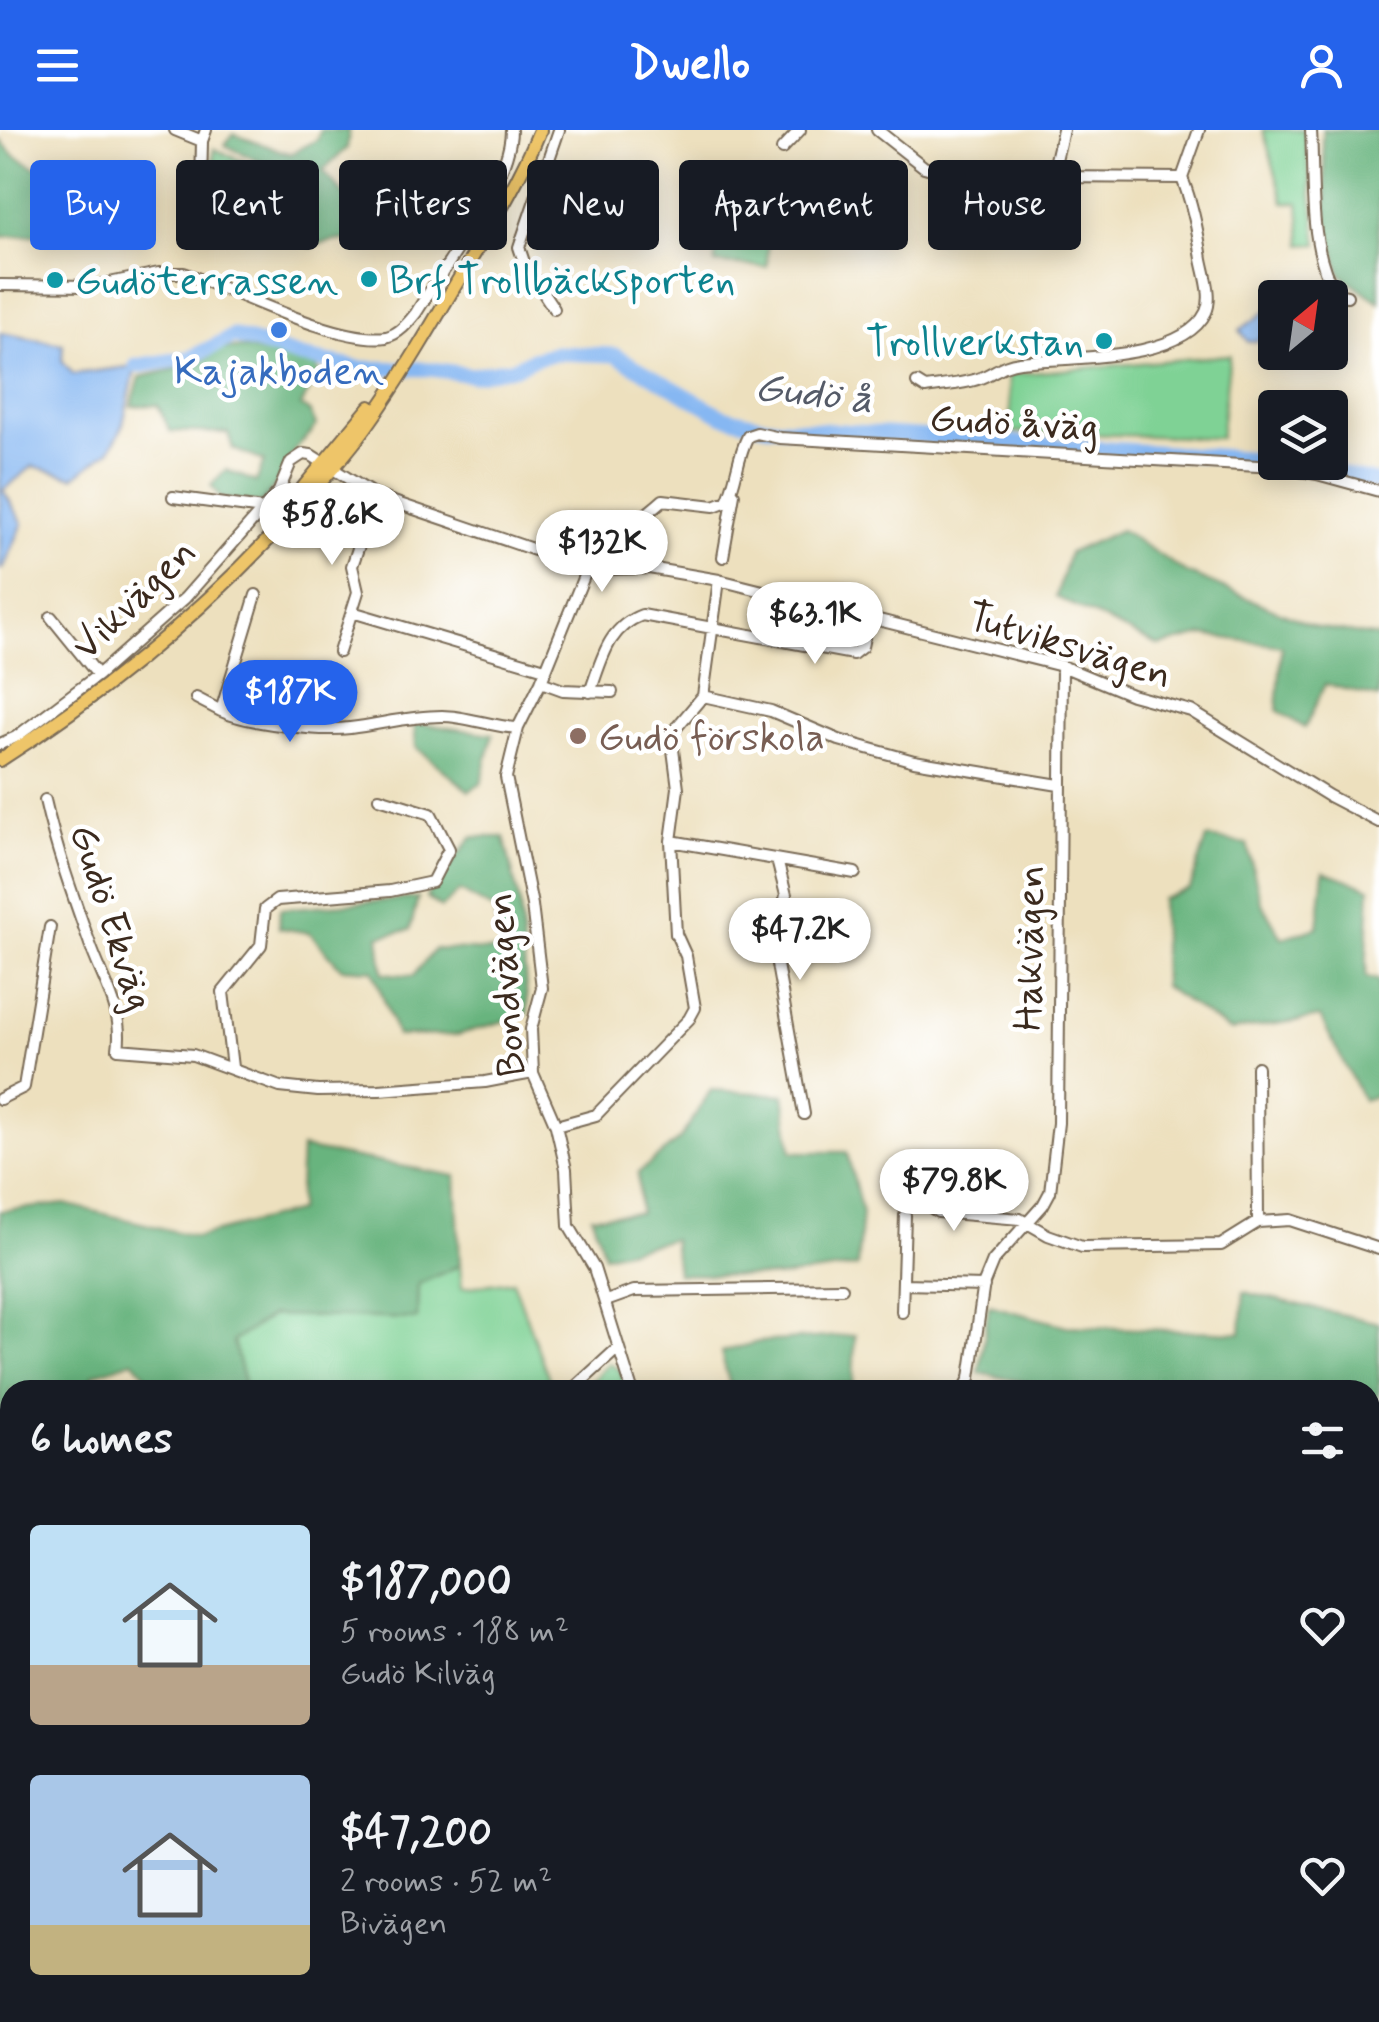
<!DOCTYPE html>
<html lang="en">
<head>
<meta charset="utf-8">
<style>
	body { margin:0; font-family:Mynerve,sans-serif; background:#242831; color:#f1f3f6; height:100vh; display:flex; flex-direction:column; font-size:38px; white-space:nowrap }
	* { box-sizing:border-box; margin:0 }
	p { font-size:32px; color:#9ea1a6 }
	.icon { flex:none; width:55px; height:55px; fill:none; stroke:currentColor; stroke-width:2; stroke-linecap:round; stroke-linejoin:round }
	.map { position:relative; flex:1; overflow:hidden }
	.drawer { position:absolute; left:0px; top:1250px; width:1380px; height:642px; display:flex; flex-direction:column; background:#171b24; border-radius:30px 30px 0 0; box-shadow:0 5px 25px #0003 }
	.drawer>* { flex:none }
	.banner { position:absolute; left:30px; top:30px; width:1320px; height:90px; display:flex; gap:20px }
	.needle { width:65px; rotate:29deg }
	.controls { position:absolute; left:1258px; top:150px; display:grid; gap:20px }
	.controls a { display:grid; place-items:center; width:90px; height:90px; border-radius:10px; background:#171b24; box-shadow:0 5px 25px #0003; font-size:50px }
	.price { position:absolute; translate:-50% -85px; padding:0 22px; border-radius:35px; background:#fff; color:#222; font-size:32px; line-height:65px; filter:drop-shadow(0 2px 5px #0008) }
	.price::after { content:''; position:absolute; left:50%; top:60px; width:30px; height:22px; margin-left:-15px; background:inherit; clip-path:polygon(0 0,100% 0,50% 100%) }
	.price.on { background:#2563eb; color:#fff }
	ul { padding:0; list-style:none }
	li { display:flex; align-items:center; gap:30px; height:250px; padding:0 30px }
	li span { display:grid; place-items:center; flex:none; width:280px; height:200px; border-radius:10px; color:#555 }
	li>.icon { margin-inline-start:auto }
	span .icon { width:120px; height:120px; fill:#fffc; stroke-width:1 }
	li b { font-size:42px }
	h2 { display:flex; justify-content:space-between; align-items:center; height:120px; padding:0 30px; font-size:42px }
	.chip { padding:0 35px; border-radius:10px; background:#171b24; box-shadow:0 5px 25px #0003; font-size:35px; line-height:90px }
	.chip.on { background:#2563eb; color:#fff }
	header { display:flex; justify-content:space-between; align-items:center; height:130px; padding:0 30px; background:#2563eb; color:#fff; font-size:45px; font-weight:700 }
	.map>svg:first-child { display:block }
	.green { fill:#7fd295; stroke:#5d7e5a; stroke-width:2.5 }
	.forest { fill:#67b47e; stroke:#516f4e; stroke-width:2.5 }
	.water { fill:#86b7f2; stroke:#607088; stroke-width:2.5 }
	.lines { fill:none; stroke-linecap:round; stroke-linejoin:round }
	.river { stroke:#86b7f2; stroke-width:15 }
	.minor-casing { stroke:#796a56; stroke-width:14 }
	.major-casing { stroke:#796a56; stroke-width:16 }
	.minor { stroke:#fff; stroke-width:10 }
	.major { stroke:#eec569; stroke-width:12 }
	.culture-dot { fill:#0f9aa8; stroke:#fff; stroke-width:4 }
	.shop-dot { fill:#3f7fe0; stroke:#fff; stroke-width:4 }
	.education-dot { fill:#8d6e63; stroke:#fff; stroke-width:4 }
	.labels { text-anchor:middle; stroke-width:9; stroke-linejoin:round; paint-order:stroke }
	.culture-label { font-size:40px; fill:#0d838f; stroke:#fff; text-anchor:start }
	.shop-label { font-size:40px; fill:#366cbe; stroke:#fff }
	.street-label { font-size:40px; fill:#3b2a1e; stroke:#fff }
	.education-label { font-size:40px; fill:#785e54; stroke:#fff; text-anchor:start }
	.water-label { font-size:42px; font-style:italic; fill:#555b68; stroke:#fff }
</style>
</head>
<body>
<header><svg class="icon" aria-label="menu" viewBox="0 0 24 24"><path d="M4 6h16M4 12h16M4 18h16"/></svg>Dwello<svg class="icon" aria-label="person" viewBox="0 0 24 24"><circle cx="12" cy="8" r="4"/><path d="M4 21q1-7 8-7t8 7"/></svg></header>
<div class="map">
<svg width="1379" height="1892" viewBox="0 0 1379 1892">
	<rect width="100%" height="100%" fill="#fff"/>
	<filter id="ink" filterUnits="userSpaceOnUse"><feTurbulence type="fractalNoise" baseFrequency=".01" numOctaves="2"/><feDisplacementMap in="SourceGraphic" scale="20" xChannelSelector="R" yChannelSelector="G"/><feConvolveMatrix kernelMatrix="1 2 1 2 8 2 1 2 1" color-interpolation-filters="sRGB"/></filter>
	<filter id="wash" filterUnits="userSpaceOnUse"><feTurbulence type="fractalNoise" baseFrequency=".0048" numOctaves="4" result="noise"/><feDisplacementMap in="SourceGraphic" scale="40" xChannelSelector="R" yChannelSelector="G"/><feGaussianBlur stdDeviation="2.25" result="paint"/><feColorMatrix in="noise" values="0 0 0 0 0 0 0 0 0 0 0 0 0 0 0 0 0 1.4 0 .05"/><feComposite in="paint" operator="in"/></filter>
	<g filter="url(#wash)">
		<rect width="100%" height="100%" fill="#ede0be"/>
		<path class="green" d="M1263 0H1304L1318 114 1302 115 1299 73 1284 72Z
			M214 19 263 40 261 69 214 83Z
			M717 107 768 111 767 137 715 133Z
			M1230 225 1220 308 1012 302 1008 245Z
			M460 1135 462 1158 513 1151 553 1260H246L233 1211 272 1185 417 1188 418 1154Z
			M609 1233 620 1240 627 1260H583Z
			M0 1275 10 1278V1414L0 1413Z"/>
		<path class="forest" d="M320 0H349L347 18 323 41 358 80 393 66 403 39 428 40 429 100 434 112C410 118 409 108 389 106 377 105 318 112 310 117L283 97V82L266 35 225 15 233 4 290 24 317 10Z
			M1322 0H1379V172L1341 145 1328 95Z
			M0 10 14 25 74 59 146 61V99L0 107Z
			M221 218H243L315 233 319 242 301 276 310 282 316 295C311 307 302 309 296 319 284 339 277 357 261 374L220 368 211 355 226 340 256 352 264 331 233 319 228 303 170 301 158 275 131 276 140 247 197 234Z
			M1121 400 1187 443 1316 497 1379 507V568L1325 554 1305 598 1277 580 1282 516 1203 505 1159 516 1056 467 1069 423Z
			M414 593 493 604 481 654 469 661 416 617Z
			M472 707H504L520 775 528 884 457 905 397 906 373 840 341 838 310 803 279 798 280 779 418 768 410 800 379 806 383 843 413 846 435 819 501 821 494 780 460 761 441 778 426 767Z
			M1207 708 1247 714 1261 772 1282 808 1318 797 1324 741 1370 758 1366 847 1379 850V965L1363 970 1320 887 1230 901 1163 856 1161 769 1190 759Z
			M711 960 784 965 792 1022H847L862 1083 857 1137 781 1147 677 1144 673 1109 604 1125 592 1086 640 1083 638 1043 680 1009Z
			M301 1018 456 1046 460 1135 418 1154 417 1189 272 1185 233 1211 246 1260H159L133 1231 94 1244 86 1260H10V1278L0 1275V1081L65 1074 197 1107 298 1081Z
			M1244 1162 1379 1193V1261L1370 1283V1260H1040L1033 1254 979 1243 989 1175 1066 1196 1241 1203Z
			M855 1205 853 1254 730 1256 721 1222 758 1212Z
			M1370 1350 1379 1351V1892H1014L1018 1882 1079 1883 1087 1887 1089 1882H1370Z
			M10 1755V1882H471L475 1892H0V1765Z"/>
		<path class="water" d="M1275 175V198L1255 211 1248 212 1240 200Z
			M0 203 63 214 62 230 73 244 136 236 122 298 109 321 74 347 33 336 3 360 23 393 3 439H0Z"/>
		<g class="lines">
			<path class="river" d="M136 236 190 228 234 206 301 227 360 238 431 239 472 245 516 237 532 229 556 223 615 225 723 286 766 296 1275 330
				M1292 332 1379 353"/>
		</g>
	</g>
	<g filter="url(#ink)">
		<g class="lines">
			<defs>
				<path id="minor" d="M175 0 202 11
					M877 0 924 37 979 52 1052 47 1182 48 1199 0
					M1311 0C1314 51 1308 119 1336 164L1347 166
					M782 19 800 0
					M1052 47 1063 0
					M200 100 202 11 206 0
					M0 155 94 156 159 143H184C233 160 338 214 386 207 399 204 408 193 416 183 444 137 511 51 511 0
					M554 179 525 135 519 117 559 0
					M917 253 925 258C943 255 969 254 985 246 998 240 1004 234 1020 232 1066 227 1182 232 1206 182 1213 167 1205 145 1202 129 1198 101 1193 75 1182 48
					M173 367 263 379
					M723 427 734 364
					M579 435 584 428C594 425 651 381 663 370L714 376 727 371C737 350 737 327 748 306L757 303 780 308 1275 337 1317 344 1379 361
					M601 439 649 438 719 450 1062 536 1132 565 1191 581 1329 666 1379 692
					M584 446 541 552 518 598 506 647 532 775 542 858 531 899 533 943 556 996 566 1039 569 1096 594 1138 632 1260
					M256 465 221 581C247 593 320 602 350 598 382 594 409 586 442 586 467 586 492 597 518 598
					M352 482 545 539
					M51 487 98 545
					M339 522 358 462 352 436 376 366
					M541 552 563 560 612 562
					M590 562C602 530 607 498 642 485L853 524 862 517 868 487
					M703 566 771 581 839 610 914 631 1059 655
					M196 568 221 581
					M0 614 16 607 98 545 185 468 279 361 291 332 303 324 311 325 376 366 579 435
					M45 670C56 719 73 766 90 814 102 849 124 880 118 919L193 925 280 957 318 961 379 960 485 952 533 943
					M671 711 855 743
					M777 730 786 765 774 818 804 984
					M232 937 223 862 261 815 265 779 277 770 390 761 432 752 449 719 431 684 379 668
					M1257 937 1258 1092
					M0 969 24 957 50 797
					M556 996 596 985 689 889 695 878 686 826 676 804 671 711 678 658 671 604 703 566 719 450
					M905 1060 938 1082 1020 1089 1048 1105 1082 1117 1221 1115 1258 1092 1290 1090 1379 1119
					M904 1154 984 1156
					M606 1171 634 1161 842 1158
					M902 1182 905 1085
					M572 1260 618 1218
					M964 1260 970 1248 984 1153 993 1131 1043 1075 1050 1062 1058 993 1062 536
					M1370 1345 1379 1346
					M0 1476 10 1483
					M0 1497 10 1488
					M0 1614 10 1610
					M735 1882 737 1892
					M819 1882 835 1892
					M1010 1892 1011 1882"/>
				<path id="major" d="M287 377 370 277
					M0 630C113 558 216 470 305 370 326 346 349 321 368 294 399 251 426 205 453 159 484 107 517 57 540 0"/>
			</defs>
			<use href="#minor" class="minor-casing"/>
			<use href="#major" class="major-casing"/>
			<use href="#minor" class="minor"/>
			<use href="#major" class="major"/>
		</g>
	</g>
	<g class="culture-dot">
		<circle cx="369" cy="149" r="10"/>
		<circle cx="55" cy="150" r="10"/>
		<circle cx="1104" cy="211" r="10"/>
	</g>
	<circle class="shop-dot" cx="279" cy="200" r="10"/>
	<circle class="education-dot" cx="578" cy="606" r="10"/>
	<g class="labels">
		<g class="culture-label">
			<text x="389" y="163">Brf Trollbäcksporten</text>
			<text x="75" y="164">Gudöterrassen</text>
			<text x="1084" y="225" text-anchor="end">Trollverkstan</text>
		</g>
		<g class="shop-label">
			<text x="279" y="254">Kajakboden</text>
		</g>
		<g class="street-label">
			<text transform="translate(1014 291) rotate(3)" y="14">Gudö åväg</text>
			<text transform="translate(133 468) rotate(-44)" y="14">Vikvägen</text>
			<text transform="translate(1070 514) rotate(17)" y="14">Tutviksvägen</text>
			<text transform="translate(113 787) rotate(72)" y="14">Gudö Ekväg</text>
			<text transform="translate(1028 818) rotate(-89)" y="14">Hakvägen</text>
			<text transform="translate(504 855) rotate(-94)" y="14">Bondvägen</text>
		</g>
		<g class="education-label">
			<text x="598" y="620">Gudö förskola</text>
		</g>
		<g class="water-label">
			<text transform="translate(814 261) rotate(6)" y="15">Gudö å</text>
		</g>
	</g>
</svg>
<div class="controls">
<a><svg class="needle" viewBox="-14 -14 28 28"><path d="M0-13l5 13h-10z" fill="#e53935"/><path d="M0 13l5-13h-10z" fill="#9ea1a6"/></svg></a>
<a><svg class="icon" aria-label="layers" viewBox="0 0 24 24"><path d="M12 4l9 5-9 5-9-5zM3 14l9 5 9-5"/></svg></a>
</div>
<b class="price" style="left:332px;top:438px">$58.6K</b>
<b class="price" style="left:602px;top:465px">$132K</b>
<b class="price" style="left:815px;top:537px">$63.1K</b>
<b class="price on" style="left:290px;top:615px">$187K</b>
<b class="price" style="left:800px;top:853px">$47.2K</b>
<b class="price" style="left:954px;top:1104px">$79.8K</b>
<div class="banner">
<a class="chip on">Buy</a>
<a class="chip">Rent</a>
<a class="chip">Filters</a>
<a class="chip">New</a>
<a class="chip">Apartment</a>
<a class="chip">House</a>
</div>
<section class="drawer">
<h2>6 homes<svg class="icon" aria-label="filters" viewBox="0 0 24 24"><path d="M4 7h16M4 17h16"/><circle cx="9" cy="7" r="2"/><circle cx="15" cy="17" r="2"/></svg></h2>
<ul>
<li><span style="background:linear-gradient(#bfe0f5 70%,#b9a48a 0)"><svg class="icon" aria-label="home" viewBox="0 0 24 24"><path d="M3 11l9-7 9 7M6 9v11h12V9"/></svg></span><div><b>$187,000</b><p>5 rooms · 188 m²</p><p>Gudö Kilväg</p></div><svg class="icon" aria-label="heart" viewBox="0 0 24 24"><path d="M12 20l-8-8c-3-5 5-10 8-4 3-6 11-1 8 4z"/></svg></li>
<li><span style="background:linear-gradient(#a9c7e8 75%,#c2b280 0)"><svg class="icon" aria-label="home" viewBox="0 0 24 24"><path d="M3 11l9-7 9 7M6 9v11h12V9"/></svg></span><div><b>$47,200</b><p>2 rooms · 52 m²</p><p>Bivägen</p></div><svg class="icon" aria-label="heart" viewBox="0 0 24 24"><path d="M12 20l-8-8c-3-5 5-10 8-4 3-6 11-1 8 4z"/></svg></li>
</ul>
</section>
</div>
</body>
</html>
